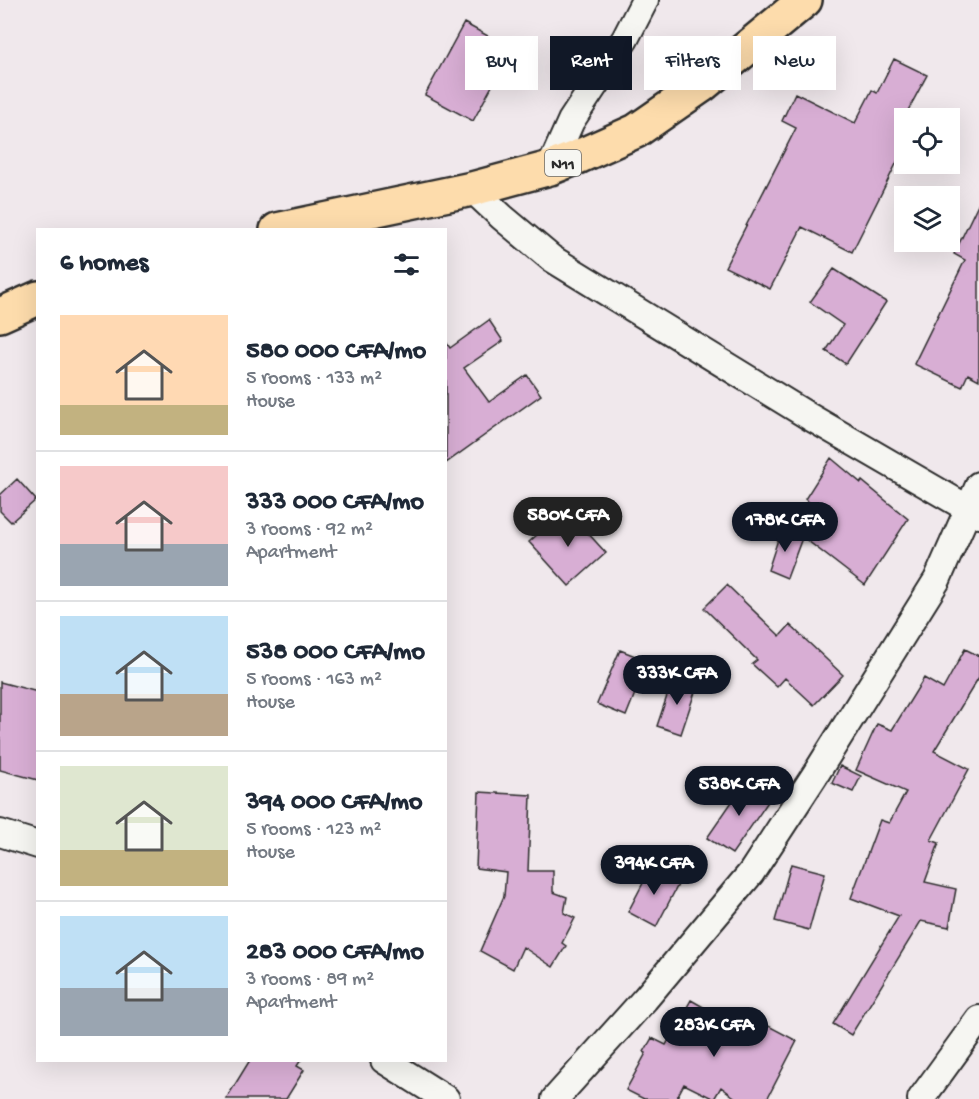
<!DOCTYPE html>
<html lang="en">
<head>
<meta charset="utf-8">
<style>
	body { margin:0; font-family:"Gochi Hand",sans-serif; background:#f2f2f3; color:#1f2937; height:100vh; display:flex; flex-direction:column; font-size:22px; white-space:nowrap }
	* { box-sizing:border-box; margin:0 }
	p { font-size:20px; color:#747a83 }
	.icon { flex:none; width:33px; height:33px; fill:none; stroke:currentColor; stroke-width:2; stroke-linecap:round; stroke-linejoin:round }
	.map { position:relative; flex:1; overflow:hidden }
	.sheet { position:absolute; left:36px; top:228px; width:411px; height:834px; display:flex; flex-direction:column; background:#fff; border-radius:0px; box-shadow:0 6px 24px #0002 }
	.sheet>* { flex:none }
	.hud { position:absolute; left:465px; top:36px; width:423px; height:54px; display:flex; gap:12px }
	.buttons { position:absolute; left:894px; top:108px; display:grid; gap:12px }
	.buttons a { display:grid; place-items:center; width:66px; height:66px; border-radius:0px; background:#fff; box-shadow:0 6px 24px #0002; font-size:30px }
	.price { position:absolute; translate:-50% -51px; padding:0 14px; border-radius:21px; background:#111827; color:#fff; font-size:20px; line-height:39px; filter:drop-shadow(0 2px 3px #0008) }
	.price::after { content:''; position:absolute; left:50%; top:36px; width:18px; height:14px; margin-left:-9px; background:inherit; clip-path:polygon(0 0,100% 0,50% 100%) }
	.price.active { background:#222; color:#fff }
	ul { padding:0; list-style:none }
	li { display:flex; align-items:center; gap:18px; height:150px; padding:0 24px }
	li+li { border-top:2px solid #e0e1e3 }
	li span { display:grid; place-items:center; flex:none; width:168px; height:120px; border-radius:0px; color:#555 }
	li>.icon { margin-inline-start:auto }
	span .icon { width:72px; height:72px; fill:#fffc; stroke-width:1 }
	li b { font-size:26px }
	h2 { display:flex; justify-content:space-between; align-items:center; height:72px; padding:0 24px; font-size:26px }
	.chip { padding:0 21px; border-radius:0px; background:#fff; box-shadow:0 6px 24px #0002; font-size:21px; line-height:54px }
	.chip.active { background:#111827; color:#fff }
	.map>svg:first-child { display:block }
	.building { fill:#d8aed4; stroke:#2b2b2b; stroke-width:1.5 }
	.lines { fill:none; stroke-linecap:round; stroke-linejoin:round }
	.minor-casing { stroke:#2b2b2b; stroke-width:30 }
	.trunk-casing { stroke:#2b2b2b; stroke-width:38 }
	.minor { stroke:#f6f6f2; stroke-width:26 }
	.trunk { stroke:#fddcac; stroke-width:33 }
	.labels { text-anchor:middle; stroke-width:5; stroke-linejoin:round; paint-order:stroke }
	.shield { fill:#f6f6f2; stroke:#686867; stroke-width:1.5 }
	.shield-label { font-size:16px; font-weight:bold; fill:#2b2b2b }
</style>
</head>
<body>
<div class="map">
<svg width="979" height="1099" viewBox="0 0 979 1099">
	<rect width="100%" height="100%" fill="#f0e8ec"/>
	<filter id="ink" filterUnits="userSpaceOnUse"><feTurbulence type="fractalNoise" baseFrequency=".0167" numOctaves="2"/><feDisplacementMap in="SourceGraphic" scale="12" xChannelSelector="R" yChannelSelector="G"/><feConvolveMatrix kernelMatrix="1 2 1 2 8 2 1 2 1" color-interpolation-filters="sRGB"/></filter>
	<g filter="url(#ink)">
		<path class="building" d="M464 23 512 49 473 121 425 95Z
			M894 59 927 75 904 118V148L852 252 802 227 770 289 725 267 796 128 782 121 795 93 855 123 872 90 877 93Z
			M979 202V380L968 374 962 387 914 364 965 260 954 254Z
			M834 269 886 302 846 364 826 351 843 325 810 302Z
			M489 320 503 341 464 368 489 402 527 375 541 395 446 463V342L450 348Z
			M831 458 861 483 862 481 908 519 865 585 799 534 817 509 805 499Z
			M17 479 36 500 11 522 0 511V495Z
			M566 509 606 553 569 586 529 542Z
			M782 527 802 538 787 578 768 570Z
			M727 585 780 636 790 625 843 675 814 705 785 678 777 687 752 664 757 660 704 608Z
			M965 649 979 656V677L934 751 969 769 931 840 939 843 925 882 956 889 949 927 921 921 851 1035 833 1024 899 916 851 898 880 820 889 823 906 792 856 770 877 724 892 730 924 678 943 689Z
			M620 650 648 661 626 716 597 704Z
			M673 678 697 686 681 734 657 726Z
			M0 682 38 692V780L0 770Z
			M840 766 861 776 853 792 832 783Z
			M747 780 772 796 732 854 707 838Z
			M479 792 531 795 528 871H553V892L567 897 564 913 575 918 562 943 566 946 553 967 523 947 513 969 480 951 504 896 506 872 476 868Z
			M653 864 681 879 656 927 628 912Z
			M791 864 825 873 809 930 775 921Z
			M691 1000 733 1024 740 1011 797 1041 767 1099H737L721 1087 714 1099 684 1084 676 1099H644L626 1090 646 1053 644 1052 652 1038 666 1045Z
			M250 1060H301L297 1066 304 1070 286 1099H226Z"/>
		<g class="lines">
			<defs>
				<path id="minor" d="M550 168 571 121 625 39 645 0
					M472 189 502 217 551 258 810 417 979 515
					M0 833 38 845
					M384 1060 446 1099
					M555 1099 645 999 751 873 815 775 937 580 979 485
					M921 1099 979 1019"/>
				<path id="trunk" d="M277 230 472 189 550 168 580 156 636 131 701 86 805 0
					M0 315 38 298"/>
			</defs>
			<use href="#minor" class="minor-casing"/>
			<use href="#trunk" class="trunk-casing"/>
			<use href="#minor" class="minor"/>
			<use href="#trunk" class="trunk"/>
		</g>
	</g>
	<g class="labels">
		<rect class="shield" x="545" y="150" width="36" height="26" rx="4.5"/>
		<g class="shield-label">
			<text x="563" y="169">N11</text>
		</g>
	</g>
</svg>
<div class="buttons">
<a><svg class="icon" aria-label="locate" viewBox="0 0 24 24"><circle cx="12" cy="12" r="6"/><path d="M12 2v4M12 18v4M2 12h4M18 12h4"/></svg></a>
<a><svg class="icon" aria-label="layers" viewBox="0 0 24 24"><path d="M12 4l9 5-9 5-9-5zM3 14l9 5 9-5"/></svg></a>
</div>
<b class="price active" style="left:568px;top:548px">580K CFA</b>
<b class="price" style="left:785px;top:553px">178K CFA</b>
<b class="price" style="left:677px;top:706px">333K CFA</b>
<b class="price" style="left:739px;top:817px">538K CFA</b>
<b class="price" style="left:654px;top:896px">394K CFA</b>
<b class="price" style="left:714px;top:1058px">283K CFA</b>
<div class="hud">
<a class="chip">Buy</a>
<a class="chip active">Rent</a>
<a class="chip">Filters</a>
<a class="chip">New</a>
</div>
<section class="sheet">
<h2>6 homes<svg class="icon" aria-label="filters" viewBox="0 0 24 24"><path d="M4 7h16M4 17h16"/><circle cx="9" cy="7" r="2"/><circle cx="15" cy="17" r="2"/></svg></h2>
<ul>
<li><span style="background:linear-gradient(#ffd9b3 75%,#c2b280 0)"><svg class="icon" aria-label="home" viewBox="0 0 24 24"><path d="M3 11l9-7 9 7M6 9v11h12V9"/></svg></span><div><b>580 000 CFA/mo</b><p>5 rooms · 133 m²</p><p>House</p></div></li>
<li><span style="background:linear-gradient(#f6c9c9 65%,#9aa5b1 0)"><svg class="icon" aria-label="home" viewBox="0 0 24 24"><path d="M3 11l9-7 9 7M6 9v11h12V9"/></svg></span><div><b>333 000 CFA/mo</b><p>3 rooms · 92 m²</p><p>Apartment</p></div></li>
<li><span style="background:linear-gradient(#bfe0f5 65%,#b9a48a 0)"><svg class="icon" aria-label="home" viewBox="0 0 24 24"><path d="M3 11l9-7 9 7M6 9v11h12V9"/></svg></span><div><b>538 000 CFA/mo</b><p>5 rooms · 163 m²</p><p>House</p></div></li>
<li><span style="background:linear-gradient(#dfe7d0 70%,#c2b280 0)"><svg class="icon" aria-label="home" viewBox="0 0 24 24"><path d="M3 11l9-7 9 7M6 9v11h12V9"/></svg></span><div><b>394 000 CFA/mo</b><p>5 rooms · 123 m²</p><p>House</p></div></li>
<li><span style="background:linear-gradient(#bfe0f5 60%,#9aa5b1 0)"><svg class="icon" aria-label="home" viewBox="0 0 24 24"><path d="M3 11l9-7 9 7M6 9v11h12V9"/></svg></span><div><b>283 000 CFA/mo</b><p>3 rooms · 89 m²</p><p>Apartment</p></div></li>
</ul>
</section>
</div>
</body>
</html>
